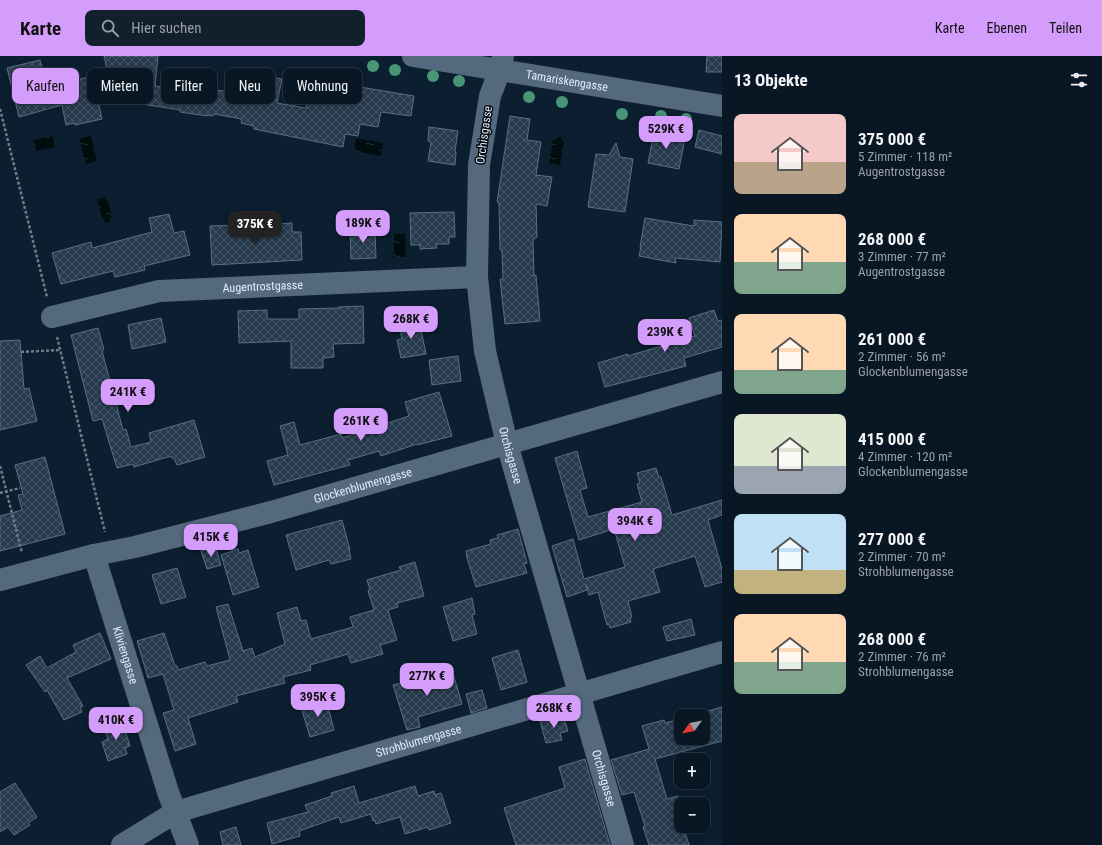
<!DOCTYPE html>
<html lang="de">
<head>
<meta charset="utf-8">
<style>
	body { margin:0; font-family:"Roboto Condensed",sans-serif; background:#12202c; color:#f1f3f6; height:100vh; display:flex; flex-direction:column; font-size:15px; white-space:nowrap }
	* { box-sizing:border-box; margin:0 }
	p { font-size:13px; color:#999fa6 }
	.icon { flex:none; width:22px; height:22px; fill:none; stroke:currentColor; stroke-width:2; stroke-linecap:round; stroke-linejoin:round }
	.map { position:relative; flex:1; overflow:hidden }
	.panel { display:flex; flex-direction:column; background:#091724; width:380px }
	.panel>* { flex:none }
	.hud { position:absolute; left:12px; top:12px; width:380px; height:36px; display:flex; gap:8px }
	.needle { width:26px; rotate:237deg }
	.tools { position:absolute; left:674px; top:653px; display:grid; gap:8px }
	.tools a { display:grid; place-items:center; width:36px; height:36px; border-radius:8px; background:#091724; box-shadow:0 2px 10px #0003,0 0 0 1px #293641; font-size:20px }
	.price { position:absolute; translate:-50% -34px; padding:0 9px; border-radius:8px; background:#d49cfb; color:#111; font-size:13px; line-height:26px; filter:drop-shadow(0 1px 2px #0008) }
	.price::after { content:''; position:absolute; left:50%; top:24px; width:12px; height:9px; margin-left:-6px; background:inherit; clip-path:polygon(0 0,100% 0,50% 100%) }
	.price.selected { background:#222; color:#fff }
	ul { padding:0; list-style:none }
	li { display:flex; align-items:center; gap:12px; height:100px; padding:0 12px }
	li span { display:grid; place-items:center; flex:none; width:112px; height:80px; border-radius:8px; color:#555 }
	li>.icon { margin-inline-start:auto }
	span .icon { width:48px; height:48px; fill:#fffc; stroke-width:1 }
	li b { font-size:17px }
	h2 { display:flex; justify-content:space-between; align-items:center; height:48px; padding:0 12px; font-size:17px }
	.tag { padding:0 14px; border-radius:8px; background:#091724; box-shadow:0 2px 10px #0003,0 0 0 1px #293641; font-size:14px; line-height:36px }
	.tag.selected { background:#d49cfb; color:#111 }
	header { display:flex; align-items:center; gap:24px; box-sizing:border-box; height:56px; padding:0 20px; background:#d49cfb; color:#111 }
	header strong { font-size:19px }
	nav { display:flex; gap:22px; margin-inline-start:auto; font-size:14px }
	.search { width:280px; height:36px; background:#12202c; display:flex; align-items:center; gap:10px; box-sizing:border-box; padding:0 14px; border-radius:8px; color:#999fa6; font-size:15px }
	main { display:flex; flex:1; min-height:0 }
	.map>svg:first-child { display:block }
	.water { fill:url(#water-ripples) }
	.building { fill:url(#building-cross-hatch); stroke:#5a6f84 }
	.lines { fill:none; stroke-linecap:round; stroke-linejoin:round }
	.path { stroke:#6d7d8b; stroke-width:2.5; stroke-dasharray:3 2; stroke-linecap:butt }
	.minor { stroke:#54697e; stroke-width:22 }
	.tree { fill:#489675 }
	.labels { text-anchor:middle; stroke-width:3; stroke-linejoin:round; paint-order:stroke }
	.street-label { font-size:12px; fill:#e0ecf8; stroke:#03080f }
</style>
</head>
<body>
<header>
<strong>Karte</strong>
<div class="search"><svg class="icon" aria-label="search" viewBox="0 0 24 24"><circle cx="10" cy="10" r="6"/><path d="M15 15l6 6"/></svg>Hier suchen</div>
<nav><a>Karte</a><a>Ebenen</a><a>Teilen</a></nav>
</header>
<main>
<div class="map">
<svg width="722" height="789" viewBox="0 0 722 789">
	<defs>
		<pattern id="water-ripples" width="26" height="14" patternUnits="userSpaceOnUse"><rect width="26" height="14" fill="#000d0e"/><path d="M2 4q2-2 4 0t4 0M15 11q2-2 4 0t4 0" fill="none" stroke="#253032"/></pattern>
		<pattern id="building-cross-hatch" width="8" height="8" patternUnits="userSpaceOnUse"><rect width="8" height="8" fill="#273b4e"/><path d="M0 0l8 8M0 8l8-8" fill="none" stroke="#465868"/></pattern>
	</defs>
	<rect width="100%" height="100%" fill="#0c1f30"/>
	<path class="water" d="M53 80 55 91 36 95 33 84Z
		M91 80 97 105 86 108 79 83Z
		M558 81H561L562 85 564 86 560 109 549 107 553 84H555Z
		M356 82 383 87 381 100 354 95Z
		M107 141 112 161 109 162 110 166 105 167 104 163H102L97 143Z
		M394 178H405L406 201H394Z"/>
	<path class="building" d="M104 0H158L155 30 183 33 184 29 230 36 235 15 282 23 277 47 306 52 312 26 353 34 354 30 414 40 411 60 381 56 378 71 360 68 358 80 345 78 343 91 254 73V70L241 67 242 63 214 58 213 60 207 59V60L180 56V54L97 41 102 63 75 69 74 67 66 69 62 49 19 61 7 12 40 4 47 30 108 17Z
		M707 0H722V16H706Z
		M510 60 530 63 527 84 541 86 536 119 552 121 547 150 536 148 537 181 533 184 534 220 536 219 540 265 505 268 500 223H503L502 194H500L499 146H497Z
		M429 71 458 75 455 95 456 97 455 109 428 105 431 86 428 85Z
		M699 74 722 80V98L695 91Z
		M654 76 685 82 679 113 648 107Z
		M616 87 620 101 633 103 625 156 588 151 596 98 609 99Z
		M454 156 455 181H449V188H436L437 192 420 193V189H411L410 157Z
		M169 158 174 177 184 175 190 199 144 210 145 214 115 221 113 215 61 228 52 197 91 186 92 192 152 176 149 162Z
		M645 162 694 170V164L722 166 720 206 675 202 676 207 639 200 641 191H640Z
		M292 167V176H301L302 204 212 209 210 170 242 169V177L275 176V168Z
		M375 174 376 202 351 203 350 175Z
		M363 250 364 287 333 288 334 301 323 302V312H291V285L239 287 238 255 267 254V263H299V253L339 252V251Z
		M714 254 718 265 722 264V291L684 302 686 310 605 331 598 307 628 298V300L695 280 689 262Z
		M161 262 166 286 132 293 128 269Z
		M419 264 426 298 401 302 397 284 402 283 399 268Z
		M98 272 104 294 102 295 123 374 126 373 131 391 151 386 149 377 194 364 205 401 177 409 174 402H172L171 400 134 411 133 408 117 412 102 363 93 365 71 279Z
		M20 284 24 333 29 332 37 365 0 374V285Z
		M458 300 461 325 432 329 429 304Z
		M439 336 452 380 417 389V388L381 400 379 395 348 404 350 409 274 429 267 405 288 399 280 370 294 366 300 389 341 378 342 382 409 360 405 346Z
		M577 395 587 432 580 434 588 461 642 446 637 428 640 427 637 417 656 412 659 421H661L672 459 722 444V459L708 464 722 513V526L705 531 695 500 653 513 660 536 628 545 632 561 630 562 631 566 610 572 609 568 607 569 598 536 589 539 586 528 587 534 567 541 552 490 573 483 584 523 625 511 614 473 579 484 555 402Z
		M45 401 65 478 0 495V460L22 454 18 439 23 438 15 409Z
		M342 464 350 494H349L351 503 331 508 329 504 296 514 286 479Z
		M518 473 527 507 524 508 527 517 476 531 467 502 466 495 491 488 490 484 498 482 497 479Z
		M215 490 221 509 207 513 201 495Z
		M238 493 239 497 248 494 259 531 233 539 221 499Z
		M415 506 424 540 397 547 398 551 388 554 397 584 380 589 383 598 351 607 348 598 310 609 311 614 283 621 285 627 236 640 238 646 188 662 196 688 175 695 163 657 174 654 163 618 148 622 137 585 164 577 175 610H177L178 614 205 606 207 610 230 604 216 551 228 548 243 595 252 592 255 601 285 588 277 557 297 551 301 565 306 564 311 583 353 571 350 561 374 554 368 535 370 534 367 524 401 514 399 511Z
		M177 512 186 541 161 548 152 519Z
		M472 542 475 558 472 559 477 578 453 585 443 551Z
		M691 563 695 579 667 585 663 571Z
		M100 577 111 603 67 622 83 650 80 651 82 656 64 664 47 634 45 636 26 609 40 600 47 612 76 596 73 589Z
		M518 594 527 626 501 634 492 602Z
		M452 614 462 648 418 661 420 671 407 674 393 629Z
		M482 634 487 652 471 657 466 638Z
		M326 643 334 674 310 681 301 651Z
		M722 651V685L655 703 667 743 678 740 681 750V770H683L689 789H649L643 771 645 770 634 736 622 739 611 704 649 693 642 670 664 664 665 667 681 663V682H703V660H690Z
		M563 659 568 675 560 677 562 684 546 687 540 665Z
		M122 665 130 690 125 692 127 698 108 705 102 686 108 683 104 672Z
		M585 703 610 789H516L504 752 565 732 559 711Z
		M15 727 37 761 28 767 30 769 14 779 8 771 0 776V736Z
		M354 730 359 747 415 730 418 740 434 735 435 739 441 737 451 767 429 774 428 771 405 778 400 761 376 768 375 764 373 765 371 758 341 767 339 761 299 775 300 780 272 788 267 767 308 756 305 749 332 740 331 737Z
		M236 771 241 789H223L220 776Z"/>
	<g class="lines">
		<path class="path" d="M0 53 47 241
			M57 281 105 476
			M21 296 60 294
			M0 410 22 497
			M0 437 20 432"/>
		<g class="minor">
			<path id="s1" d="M413 0 722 50"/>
			<path id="s2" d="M503 0 500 14 490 40 479 109 477 221 485 295 507 388 623 789"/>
			<path id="s3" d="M52 261 159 235 477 221"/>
			<path id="s4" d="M94 499 168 736 188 789"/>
			<path id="s5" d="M0 524 94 499 135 491 271 456 722 326"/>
			<path id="s6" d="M122 789 176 756 722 596"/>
		</g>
	</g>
	<g class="tree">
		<circle cx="373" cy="10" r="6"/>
		<circle cx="395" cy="14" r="6"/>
		<circle cx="433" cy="20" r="6"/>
		<circle cx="459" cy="25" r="6"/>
		<circle cx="529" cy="41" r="6"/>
		<circle cx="562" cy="46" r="6"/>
		<circle cx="622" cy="58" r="6"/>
		<circle cx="661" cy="60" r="6"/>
		<circle cx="686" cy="63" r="6"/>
	</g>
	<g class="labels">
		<g class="street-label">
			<text dy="4" stroke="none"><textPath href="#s1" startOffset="156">Tamariskengasse</textPath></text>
			<text transform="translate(484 79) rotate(-82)" y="4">Orchisgasse</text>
			<text dy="4" stroke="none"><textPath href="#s3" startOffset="214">Augentrostgasse</textPath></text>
			<text dy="4" stroke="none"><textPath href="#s2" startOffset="406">Orchisgasse</textPath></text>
			<text dy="4" stroke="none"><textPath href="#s5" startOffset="375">Glockenblumengasse</textPath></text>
			<text dy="4" stroke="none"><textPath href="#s4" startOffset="105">Kliviengasse</textPath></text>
			<text dy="4" stroke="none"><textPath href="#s6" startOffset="316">Strohblumengasse</textPath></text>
			<text dy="4" stroke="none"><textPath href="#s2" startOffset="742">Orchisgasse</textPath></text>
		</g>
	</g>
</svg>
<div class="tools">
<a><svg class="needle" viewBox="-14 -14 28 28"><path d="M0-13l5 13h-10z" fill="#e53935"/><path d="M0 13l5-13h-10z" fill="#999fa6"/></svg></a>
<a>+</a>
<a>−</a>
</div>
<b class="price" style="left:666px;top:94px">529K €</b>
<b class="price" style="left:363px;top:188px">189K €</b>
<b class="price selected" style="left:255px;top:189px">375K €</b>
<b class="price" style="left:411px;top:284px">268K €</b>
<b class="price" style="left:665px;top:297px">239K €</b>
<b class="price" style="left:128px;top:357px">241K €</b>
<b class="price" style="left:361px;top:386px">261K €</b>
<b class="price" style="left:635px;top:486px">394K €</b>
<b class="price" style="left:211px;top:502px">415K €</b>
<b class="price" style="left:427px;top:641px">277K €</b>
<b class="price" style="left:318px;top:662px">395K €</b>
<b class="price" style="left:554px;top:673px">268K €</b>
<b class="price" style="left:116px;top:685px">410K €</b>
<div class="hud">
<a class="tag selected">Kaufen</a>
<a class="tag">Mieten</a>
<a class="tag">Filter</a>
<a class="tag">Neu</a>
<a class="tag">Wohnung</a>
</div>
</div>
<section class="panel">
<h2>13 Objekte<svg class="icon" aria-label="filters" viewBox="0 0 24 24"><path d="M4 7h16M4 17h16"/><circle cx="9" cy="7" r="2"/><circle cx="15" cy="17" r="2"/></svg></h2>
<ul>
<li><span style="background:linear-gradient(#f6c9c9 60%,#b9a48a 0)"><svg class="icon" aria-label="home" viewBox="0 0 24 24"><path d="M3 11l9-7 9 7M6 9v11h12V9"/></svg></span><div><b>375 000 €</b><p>5 Zimmer · 118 m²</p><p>Augentrostgasse</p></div></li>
<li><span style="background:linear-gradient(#ffd9b3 60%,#7fa58c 0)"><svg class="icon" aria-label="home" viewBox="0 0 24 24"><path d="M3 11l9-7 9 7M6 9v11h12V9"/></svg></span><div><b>268 000 €</b><p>3 Zimmer · 77 m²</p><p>Augentrostgasse</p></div></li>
<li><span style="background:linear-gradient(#ffd9b3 70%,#7fa58c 0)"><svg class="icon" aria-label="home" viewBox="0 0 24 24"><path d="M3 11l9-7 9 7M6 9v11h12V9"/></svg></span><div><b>261 000 €</b><p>2 Zimmer · 56 m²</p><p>Glockenblumengasse</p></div></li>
<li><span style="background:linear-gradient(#dfe7d0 65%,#9aa5b1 0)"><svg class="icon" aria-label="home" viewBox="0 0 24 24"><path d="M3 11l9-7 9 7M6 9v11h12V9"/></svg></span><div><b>415 000 €</b><p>4 Zimmer · 120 m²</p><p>Glockenblumengasse</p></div></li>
<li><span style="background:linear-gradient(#bfe0f5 70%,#c2b280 0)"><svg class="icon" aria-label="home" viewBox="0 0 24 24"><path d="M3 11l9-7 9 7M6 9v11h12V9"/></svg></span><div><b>277 000 €</b><p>2 Zimmer · 70 m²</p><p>Strohblumengasse</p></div></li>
<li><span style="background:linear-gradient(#ffd9b3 60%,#7fa58c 0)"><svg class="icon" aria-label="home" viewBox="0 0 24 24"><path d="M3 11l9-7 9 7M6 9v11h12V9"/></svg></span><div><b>268 000 €</b><p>2 Zimmer · 76 m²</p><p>Strohblumengasse</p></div></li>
</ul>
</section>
</main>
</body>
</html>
